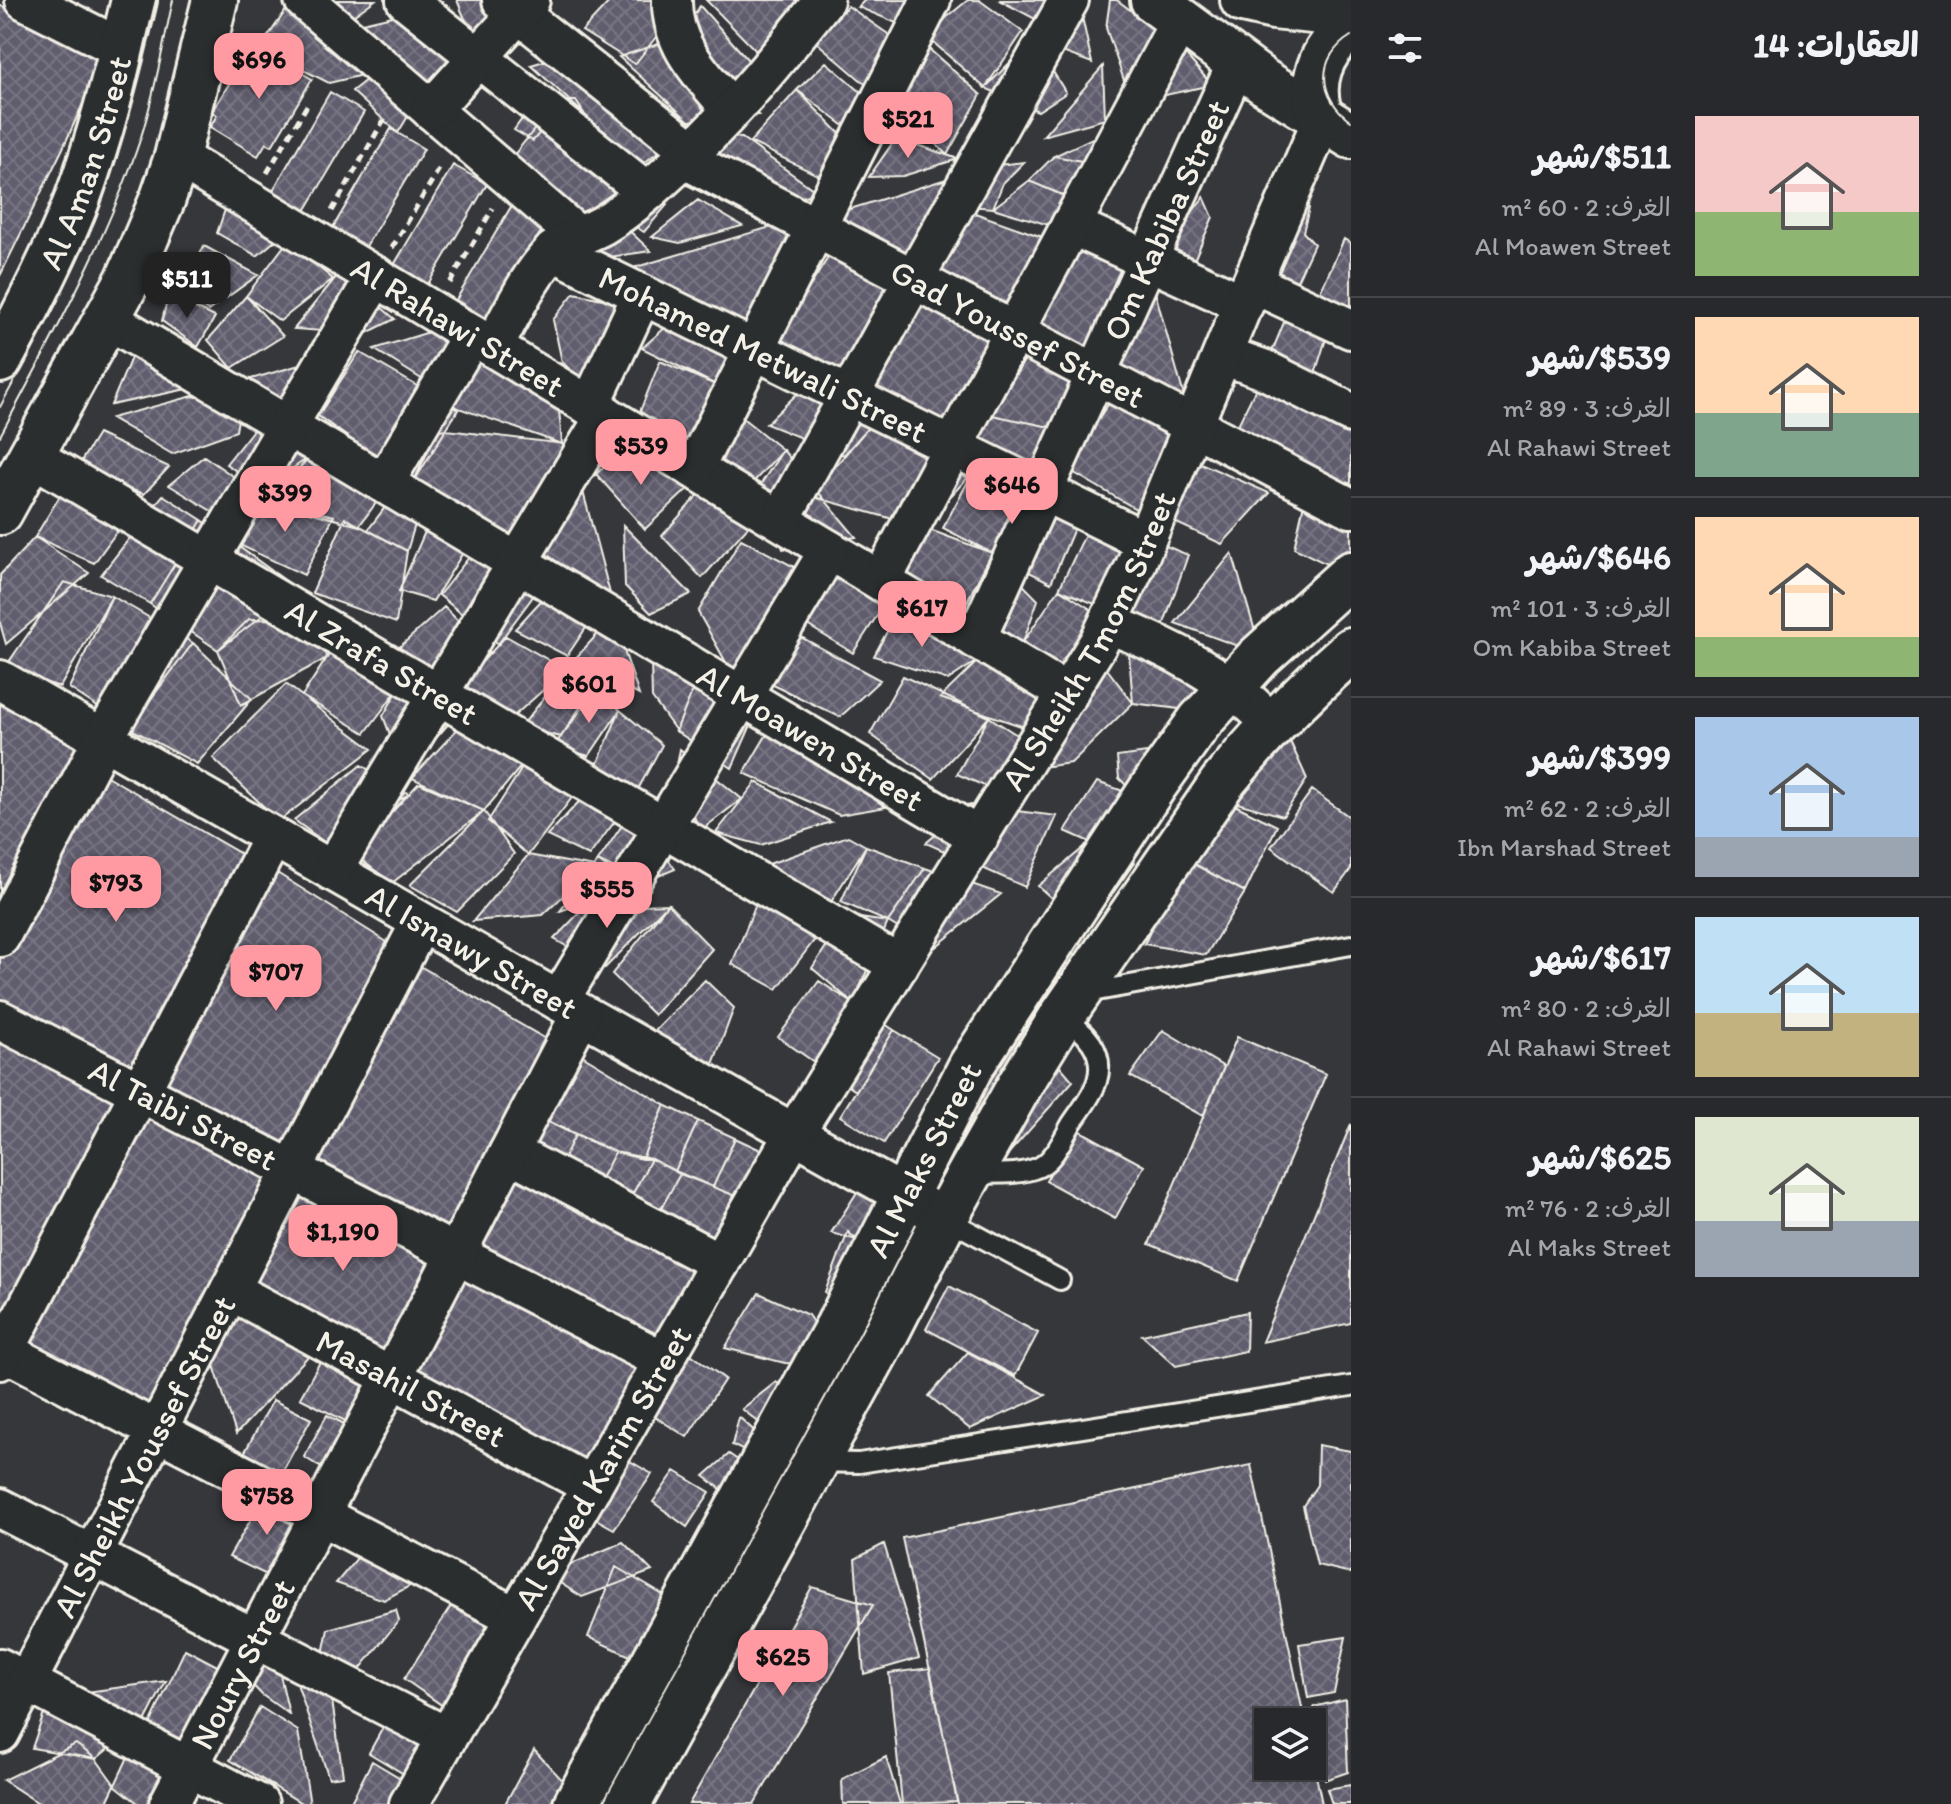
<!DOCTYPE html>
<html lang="ar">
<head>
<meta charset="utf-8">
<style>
	body { margin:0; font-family:Itim,"Playpen Sans Arabic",sans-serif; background:#303134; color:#f1f3f6; direction:rtl; height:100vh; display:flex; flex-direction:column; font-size:30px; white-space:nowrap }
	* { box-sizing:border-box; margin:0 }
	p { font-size:26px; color:#a5a6a9 }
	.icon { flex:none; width:44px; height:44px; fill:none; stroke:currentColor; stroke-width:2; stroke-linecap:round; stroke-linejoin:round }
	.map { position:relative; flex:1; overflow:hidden; direction:ltr }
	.sheet { display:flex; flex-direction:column; background:#28292c; width:600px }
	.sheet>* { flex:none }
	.buttons { position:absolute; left:1254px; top:1708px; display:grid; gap:16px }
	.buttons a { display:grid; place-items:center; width:72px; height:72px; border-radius:0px; background:#28292c; box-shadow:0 4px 12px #0003,0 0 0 2px #444548; font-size:40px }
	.price { position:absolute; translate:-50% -68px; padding:0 18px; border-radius:16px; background:#ff9aa2; color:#111; font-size:26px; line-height:52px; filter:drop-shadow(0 2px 4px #0008) }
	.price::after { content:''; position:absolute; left:50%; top:48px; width:24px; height:18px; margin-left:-12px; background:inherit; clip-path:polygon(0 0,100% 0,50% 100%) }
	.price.on { background:#222; color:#fff }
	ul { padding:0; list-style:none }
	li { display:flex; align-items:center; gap:24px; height:200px; padding:0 32px }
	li+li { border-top:2px solid #444548 }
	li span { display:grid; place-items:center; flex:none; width:224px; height:160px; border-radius:0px; color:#555 }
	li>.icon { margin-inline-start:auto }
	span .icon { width:96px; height:96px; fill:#fffc; stroke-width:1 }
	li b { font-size:34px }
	h2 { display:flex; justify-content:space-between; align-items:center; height:96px; padding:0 32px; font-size:34px }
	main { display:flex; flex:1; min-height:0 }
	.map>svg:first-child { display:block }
	.building { fill:url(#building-cross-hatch); stroke:#f4f1e8; stroke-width:2 }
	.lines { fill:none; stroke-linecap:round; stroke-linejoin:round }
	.lane-casing { stroke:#f4f1e8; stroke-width:24 }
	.street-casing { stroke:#f4f1e8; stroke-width:44 }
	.secondary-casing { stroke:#f4f1e8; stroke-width:50 }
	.primary-casing { stroke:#f4f1e8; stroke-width:50 }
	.path { stroke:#f4f1e8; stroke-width:5; stroke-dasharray:8 6; stroke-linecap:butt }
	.lane { stroke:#2a2d2e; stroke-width:18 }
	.street { stroke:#2a2d2e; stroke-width:38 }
	.secondary { stroke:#2a2d2e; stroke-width:44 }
	.primary { stroke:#2a2d2e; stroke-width:44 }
	.tram { stroke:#f4f1e8; stroke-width:2 }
	.labels { text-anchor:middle; stroke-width:8; stroke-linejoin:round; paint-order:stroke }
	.street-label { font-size:34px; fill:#f4f1e8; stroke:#2a2d2e }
</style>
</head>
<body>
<main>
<section class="sheet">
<h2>العقارات: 14<svg class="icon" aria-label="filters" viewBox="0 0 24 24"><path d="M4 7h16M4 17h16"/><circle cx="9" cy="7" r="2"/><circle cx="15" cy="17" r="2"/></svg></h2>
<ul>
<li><span style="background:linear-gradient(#f6c9c9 60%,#8fb573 0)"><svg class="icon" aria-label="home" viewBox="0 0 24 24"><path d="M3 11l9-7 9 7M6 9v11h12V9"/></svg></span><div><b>$511/شهر</b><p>الغرف: 2 · 60 m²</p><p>Al Moawen Street</p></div></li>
<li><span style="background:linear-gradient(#ffd9b3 60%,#7fa58c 0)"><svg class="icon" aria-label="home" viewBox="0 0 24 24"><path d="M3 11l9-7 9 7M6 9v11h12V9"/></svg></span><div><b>$539/شهر</b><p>الغرف: 3 · 89 m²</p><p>Al Rahawi Street</p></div></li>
<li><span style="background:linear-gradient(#ffd9b3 75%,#8fb573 0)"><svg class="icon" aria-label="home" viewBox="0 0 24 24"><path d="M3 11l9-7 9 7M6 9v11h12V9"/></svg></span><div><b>$646/شهر</b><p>الغرف: 3 · 101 m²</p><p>Om Kabiba Street</p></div></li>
<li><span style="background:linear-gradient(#a9c7e8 75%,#9aa5b1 0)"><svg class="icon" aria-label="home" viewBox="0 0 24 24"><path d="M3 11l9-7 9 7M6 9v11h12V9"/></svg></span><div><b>$399/شهر</b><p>الغرف: 2 · 62 m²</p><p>Ibn Marshad Street</p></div></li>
<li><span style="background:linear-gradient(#bfe0f5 60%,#c2b280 0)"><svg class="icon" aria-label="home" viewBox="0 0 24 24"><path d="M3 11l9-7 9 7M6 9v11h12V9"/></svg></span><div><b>$617/شهر</b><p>الغرف: 2 · 80 m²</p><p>Al Rahawi Street</p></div></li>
<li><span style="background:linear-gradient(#dfe7d0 65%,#9aa5b1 0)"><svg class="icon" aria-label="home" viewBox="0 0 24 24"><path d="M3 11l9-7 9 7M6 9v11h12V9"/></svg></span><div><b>$625/شهر</b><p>الغرف: 2 · 76 m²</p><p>Al Maks Street</p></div></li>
</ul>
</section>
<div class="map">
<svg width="1351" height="1804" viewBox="0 0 1351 1804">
	<defs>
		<pattern id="building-cross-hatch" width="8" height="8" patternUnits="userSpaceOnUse" patternTransform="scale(2)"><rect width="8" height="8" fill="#615d6e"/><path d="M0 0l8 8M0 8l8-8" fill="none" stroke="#787583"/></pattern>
	</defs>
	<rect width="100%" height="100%" fill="#35373b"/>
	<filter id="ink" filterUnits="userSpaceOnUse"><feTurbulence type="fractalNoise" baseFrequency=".0125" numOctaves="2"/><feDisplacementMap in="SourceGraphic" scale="16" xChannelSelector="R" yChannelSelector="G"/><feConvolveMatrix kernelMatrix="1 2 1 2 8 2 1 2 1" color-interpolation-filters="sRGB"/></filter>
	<g filter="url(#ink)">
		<path class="building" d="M293 0 371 73 329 83 260 48Z
			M335 0H375L353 16Z
			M457 0H500L479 41 464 17Z
			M611 0H663V28L635 64 582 31Z
			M706 0H798L804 8 763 58Z
			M865 0H952L925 35 858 7Z
			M968 0H979L1023 32 985 88 925 35Z
			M999 0H1055L1039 21Z
			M1110 0H1117L1158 31 1127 89 1106 28Z
			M1079 3 1092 63 1054 49Z
			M0 5 103 59 63 148 0 276Z
			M700 6 749 61 735 91 679 37Z
			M848 6 898 41 870 88 815 41Z
			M409 12 462 44 429 81 358 24Z
			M1033 39 1066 93 1038 111 985 88Z
			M664 42 758 115 689 121 619 57Z
			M921 42 981 95 947 155 884 94Z
			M253 44 312 79 272 146 266 143 258 156 210 127 217 115 212 112Z
			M1178 46 1212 85 1161 96Z
			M587 48 676 138 640 166 531 65Z
			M390 61 429 81 398 133 352 91Z
			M826 62 897 123 873 148 797 90Z
			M1103 66 1105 119 1043 136Z
			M797 90 866 160 852 192 750 142Z
			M330 92 364 112 305 211 272 192Z
			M557 101H576L630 185 584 225 514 155Z
			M532 105 550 120 533 141 514 130Z
			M391 129 424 149 365 248 332 229Z
			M1101 134 1088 162 1054 156Z
			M707 135 742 138 817 192 748 216 675 179Z
			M896 138 947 155 958 159 903 176 869 177Z
			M1054 156 1103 165 1071 199 1029 181Z
			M1024 162 1003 183 993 208 955 205 989 166Z
			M453 165 487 184 428 284 394 265Z
			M953 177 904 258 847 229 837 213Z
			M1029 181 1082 203 1055 227 993 208Z
			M652 194 667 205 644 232 630 223Z
			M1204 197 1213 217 1194 260 1174 256 1176 233Z
			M1299 199 1309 208 1303 232 1314 244 1291 294 1260 276Z
			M515 200 548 220 489 320 456 300Z
			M698 200 742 226 680 243 652 237Z
			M227 204 283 234 257 256 217 233Z
			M975 213 1051 240 1007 304 923 262Z
			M621 223 651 251 609 257 565 243Z
			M784 223 802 233 746 325 623 271Z
			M1344 239 1351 243V312L1318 297Z
			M1081 241 1133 268 1092 349 1034 324Z
			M287 242 333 279 280 321 246 296Z
			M204 246 258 275 208 311 182 293Z
			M832 251 892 288 847 375 776 341Z
			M340 272 395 319 365 334 294 329Z
			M1152 281 1186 403 1121 370Z
			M574 293 626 304 583 382 562 362 553 320Z
			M168 296 215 317 198 347 162 321Z
			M246 296 283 336 232 368 208 340Z
			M921 299 995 340 948 425 855 386Z
			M1289 310 1329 329 1315 374 1269 359Z
			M667 326 739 342 718 386 642 348Z
			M442 328 462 329 423 380 374 349Z
			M482 351 557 386 562 444 447 404Z
			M359 352 458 410 413 483 318 416Z
			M133 353 196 387 111 405Z
			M1028 354 1080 383 1055 428 992 415Z
			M317 360 278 405 244 381Z
			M660 361 718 386 689 449 637 419Z
			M1265 370 1351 413V482L1346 492 1232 437Z
			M802 389 872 423 844 455 766 424Z
			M193 396 240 407 236 431 172 454 111 418Z
			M1110 402 1189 439 1136 509 1064 467Z
			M992 415 1055 428 1033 470 977 437Z
			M740 416 783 450 749 487 712 460Z
			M260 421 312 455 263 489 226 464Z
			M872 423 973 472 922 527 810 496Z
			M438 429 574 445 516 537 413 483Z
			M98 434 169 467 144 494 75 471Z
			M623 449 690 487 645 529 596 474Z
			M783 450 856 537 783 549 761 484Z
			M312 455 381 496 359 526 267 500Z
			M1182 455 1269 493 1222 544 1170 520Z
			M204 456 267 500 241 529 169 485Z
			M75 471 144 494 94 563 35 537Z
			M973 472 1078 519 1051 583 943 528Z
			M581 484 612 601 538 548Z
			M705 487 752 522 702 578 662 536Z
			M397 491 417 518 407 551 368 530Z
			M163 495 202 520 150 604 101 575Z
			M1305 499 1351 518V576L1294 548Z
			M267 500 334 516 304 575 231 541Z
			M1094 516 1188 555 1161 632 1059 589Z
			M345 518 407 551 396 623 312 593Z
			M202 520 297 589 218 650 150 604Z
			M623 525 691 594 651 613 625 586Z
			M427 527 469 543 433 601 399 591Z
			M922 527 992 553 964 607 897 576Z
			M35 537 89 573 6 644 0 623V575Z
			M741 539 806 573 733 675 698 612Z
			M474 551 537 591 498 644 439 595Z
			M992 553 1038 600 1023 642 964 607Z
			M1232 553 1262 655 1175 623Z
			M835 568 882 608 853 653 799 620Z
			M64 582 112 596 60 687 4 669Z
			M1059 589 1122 629 1088 696 1023 642Z
			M549 592 598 610 567 656 515 629Z
			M112 596 193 643 129 728 69 688Z
			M444 607 490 652 457 689 395 651Z
			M899 609 977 661 948 680 874 656Z
			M249 619 311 620 327 658 241 705 218 650Z
			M602 629 621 642 639 695 573 661Z
			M797 635 880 680 840 717 767 682Z
			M506 636 566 670 507 722 457 689Z
			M193 643 252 699 197 764 129 728Z
			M334 647 398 689 365 733 302 696Z
			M991 648 1049 700 1024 727 940 698Z
			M1129 654 1213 656 1226 715 1133 703Z
			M416 659 450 722 405 774 383 716Z
			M651 661 696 682 676 731 652 698Z
			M1104 665 1133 703 1071 763 1020 770Z
			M566 670 599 678 561 737 521 727Z
			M903 676 989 717 933 779 870 734Z
			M696 682 751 725 732 768 676 731Z
			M286 684 372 749 279 821 213 758Z
			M599 686 620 710 589 756 554 746Z
			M0 701 84 750 0 916Z
			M620 710 662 745 636 793 597 765Z
			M989 717 1028 742 989 788 957 774Z
			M462 724 528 758 484 811 412 778Z
			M770 729 886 807 839 815 744 773Z
			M1285 730 1307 779 1283 816 1223 799Z
			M1199 746 1159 819 1119 778 1117 757Z
			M680 749 742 799 700 831 676 771Z
			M533 751 597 765 528 855 488 821Z
			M361 765 409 794 327 844 294 820Z
			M98 771 246 857 139 1072 0 1007V957Z
			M602 777 636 793 589 856 547 836Z
			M756 782 831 822 761 845 716 833Z
			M1097 782 1155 802 1126 858 1065 831Z
			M419 783 484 811 392 883 353 854Z
			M1312 790 1351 818V869L1334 892 1271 847Z
			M1223 799 1277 826 1245 892 1192 863Z
			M970 805 1057 816 1025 887 926 843Z
			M633 809 675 869 642 883 598 861Z
			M484 811 514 854 457 912 410 885Z
			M848 836 866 846 831 902 763 866Z
			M1095 838 1134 863 1087 930 1038 886Z
			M866 846 925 868 888 922 841 902Z
			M528 855 594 867 543 915 473 921Z
			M1186 859 1245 892 1206 955 1144 944Z
			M598 861 632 887 560 911Z
			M269 868 395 947 288 1153 154 1087Z
			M925 868 1001 894 933 949 888 922Z
			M757 901 819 934 777 989 732 964Z
			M668 904 712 949 654 1015 612 974Z
			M668 904 605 968 554 939 585 907Z
			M846 916 888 922 853 1003 812 968Z
			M413 962 556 1045 452 1238 308 1161Z
			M705 980 734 1008 710 1072 649 1037Z
			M819 981 894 1030 856 1091 778 1037Z
			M1020 1019 1073 1081 1001 1162 943 1150Z
			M894 1030 938 1057 884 1143 840 1116Z
			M1163 1030 1224 1067 1203 1116 1130 1076Z
			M0 1032 124 1095 0 1328Z
			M1237 1037 1326 1074 1238 1281 1149 1244Z
			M572 1049 665 1105 642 1159 615 1152 532 1114Z
			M665 1105 698 1121 675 1171 651 1159H642Z
			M143 1110 277 1176 157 1411 21 1341Z
			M532 1114 575 1135 558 1170 515 1148Z
			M698 1121 735 1138 713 1187 675 1171Z
			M1351 1124V1323L1262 1342Z
			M1075 1128 1144 1166 1115 1219 1046 1181Z
			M575 1135 615 1152 596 1188 558 1170Z
			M735 1138 763 1151 741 1198 713 1187Z
			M615 1152 651 1159 629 1201 596 1188Z
			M651 1159 680 1174 657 1216 629 1201Z
			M510 1160 705 1259 655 1341 465 1246Z
			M680 1174 741 1198 710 1243 657 1216Z
			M868 1175 893 1250 831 1233Z
			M296 1181 444 1257 387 1367 242 1286Z
			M848 1232 904 1283 857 1340 825 1292Z
			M457 1265 648 1364 586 1474 402 1375Z
			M949 1286 1038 1333 1015 1376 926 1329Z
			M759 1293 808 1315 833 1351V1365L785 1363 725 1348Z
			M244 1297 314 1350 236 1434 210 1353Z
			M1247 1312 1246 1351 1176 1366 1142 1335Z
			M326 1351 380 1377 355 1426 300 1398Z
			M688 1352 725 1379 687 1437 652 1415Z
			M968 1352 1046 1395 970 1429 929 1396Z
			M776 1382 835 1419 796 1452 742 1409Z
			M273 1400 311 1419 279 1478 242 1457Z
			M327 1415 354 1429 330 1473 304 1457Z
			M739 1417 761 1437 750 1454 732 1445Z
			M1318 1445 1351 1451V1573L1317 1565 1303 1506 1317 1485Z
			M729 1454 745 1465 726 1493 704 1476Z
			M623 1457 652 1474 614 1529 587 1514Z
			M1251 1465 1305 1722H1268V1766H1312V1756L1322 1804H958L902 1538Z
			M675 1471 710 1492 687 1527 653 1502Z
			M265 1495 305 1517 271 1577 229 1557Z
			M623 1542 652 1571 582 1597 554 1579 558 1570Z
			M884 1544 919 1658 864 1674 855 1559Z
			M363 1551 417 1582 384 1600 336 1583Z
			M616 1567 703 1619 659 1669 588 1637Z
			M812 1587 873 1605 754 1804H689Z
			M455 1600 504 1624 453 1713 404 1679Z
			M396 1610 399 1620 357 1673 323 1654 328 1629Z
			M1346 1637 1334 1693 1308 1698 1299 1644Z
			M185 1649 223 1669 185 1745 150 1724Z
			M261 1653 278 1666 289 1714 262 1695 245 1677Z
			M930 1668 957 1802 902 1804 889 1673Z
			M292 1669 330 1687 343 1776 329 1778Z
			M166 1681 141 1729 79 1693Z
			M1345 1699 1348 1772 1325 1780 1314 1707Z
			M47 1705 119 1740 96 1759 32 1748Z
			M260 1707 298 1731 310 1804H303L230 1760Z
			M391 1713 431 1738 409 1777 369 1753Z
			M76 1744 96 1759 115 1785 106 1804H40L3 1780Z
			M534 1750 585 1804H505Z
			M129 1755 174 1776 160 1804H139L115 1785Z
			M886 1757 900 1804H843L842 1779Z
			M372 1761 407 1782 396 1804H350Z
			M1351 1785V1804H1332L1327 1789Z"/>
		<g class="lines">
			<defs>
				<path id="lane" d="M1086 993 1351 945
					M972 1174C993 1173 1019 1176 1039 1167 1055 1159 1063 1138 1072 1123 1080 1111 1093 1095 1097 1081 1106 1052 1085 1029 1061 1018
					M945 1218 1060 1280
					M816 1462 859 1463 1351 1386"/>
				<g id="street">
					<path d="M25 0 122 49"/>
					<path d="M304 0 579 237"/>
					<path d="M406 0 646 191"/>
					<path d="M502 0 692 151"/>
					<path d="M672 0C671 46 703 75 731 109"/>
					<path d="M431 110 530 0"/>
					<path id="s1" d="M177 157 1068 694"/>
					<path id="s2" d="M683 158 1351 508"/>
					<path d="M1071 225 1244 304"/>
					<path id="s3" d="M553 251 1145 541"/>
					<path d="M1252 283 1351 329"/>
					<path id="s4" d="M106 318 979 837"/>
					<path d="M493 347C510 318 530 272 555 250 569 238 587 234 603 225 635 206 665 176 692 151 740 105 783 52 824 0"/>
					<path d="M1223 355 1265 370 1351 413"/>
					<path d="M590 406 642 295"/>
					<path id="s5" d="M30 455 899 965"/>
					<path d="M694 469 931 0"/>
					<path d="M384 483 472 335"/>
					<path d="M780 520 1069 0"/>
					<path d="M881 581 1180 21"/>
					<path d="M1109 624C1170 647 1228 677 1273 725"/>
					<path id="s6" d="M976 639 1237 63"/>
					<path id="s7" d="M0 680 559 1001 932 1211"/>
					<path d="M332 871 606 415"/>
					<path d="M0 937 103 739 376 276"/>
					<path d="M559 1001 829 550"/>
					<path id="s8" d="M0 1020 664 1361"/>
					<path d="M509 1152 720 1263"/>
					<path id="s9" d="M230 1290 592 1486"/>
					<path d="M0 1349 516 1617"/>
					<path d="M0 1360 273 837"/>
					<path d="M0 1508 447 1737"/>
					<path d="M0 1668 259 1804"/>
					<path id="s10" d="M0 1733 421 922"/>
					<path id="s11" d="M169 1804 581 1014"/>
					<path id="s12" d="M409 1804 795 1132 1099 642 1134 569 1250 287 1322 120"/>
				</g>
				<g id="secondary">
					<path d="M1153 0 1264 82 1351 136"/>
					<path d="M1243 0 1274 7 1351 15"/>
					<path d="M1322 120C1307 85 1320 49 1351 28"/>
					<path id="s13" d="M0 360C28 308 55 256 77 200 101 135 118 67 134 0"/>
					<path d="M0 512 128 280 163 198 177 157 215 0"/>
				</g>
				<g id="primary">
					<path id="s14" d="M576 1804 838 1326 971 1066 1153 787 1200 721 1259 657 1351 574"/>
					<path d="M628 1804 880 1345 945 1218 1021 1083 1061 1018 1222 783C1261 735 1304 691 1351 650"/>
				</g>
			</defs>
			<use href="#lane" class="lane-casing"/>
			<use href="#street" class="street-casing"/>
			<use href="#secondary" class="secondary-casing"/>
			<use href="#primary" class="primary-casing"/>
			<path class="path" d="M267 173 309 102
				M332 211 386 116
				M392 248 442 164
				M450 283 493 208"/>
			<use href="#lane" class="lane"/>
			<use href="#street" class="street"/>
			<use href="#secondary" class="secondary"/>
			<use href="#primary" class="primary"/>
			<path class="tram" d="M1351 36C1315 58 1318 98 1351 121
				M0 407C34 345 69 283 96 217 124 148 138 72 156 0
				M0 436C52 339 106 242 141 137 155 93 163 45 173 0"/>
		</g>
	</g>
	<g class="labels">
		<g class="street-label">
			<text dy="12" stroke="none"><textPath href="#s13" startOffset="216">Al Aman Street</textPath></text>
			<text dy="12" stroke="none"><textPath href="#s6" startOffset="460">Om Kabiba Street</textPath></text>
			<text dy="12" stroke="none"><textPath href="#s1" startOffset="328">Al Rahawi Street</textPath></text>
			<text dy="12" stroke="none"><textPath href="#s2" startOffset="378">Gad Youssef Street</textPath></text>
			<text dy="12" stroke="none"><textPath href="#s3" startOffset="234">Mohamed Metwali Street</textPath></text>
			<text dy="12" stroke="none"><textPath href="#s12" startOffset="1348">Al Sheikh Tmom Street</textPath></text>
			<text dy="12" stroke="none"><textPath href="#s5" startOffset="408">Al Zrafa Street</textPath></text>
			<text dy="12" stroke="none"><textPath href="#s4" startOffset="820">Al Moawen Street</textPath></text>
			<text dy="12" stroke="none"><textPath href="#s7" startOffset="544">Al Isnawy Street</textPath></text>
			<text dy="12" stroke="none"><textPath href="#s8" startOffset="206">Al Taibi Street</textPath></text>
			<text dy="12" stroke="none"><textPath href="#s14" startOffset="732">Al Maks Street</textPath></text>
			<text dy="12" stroke="none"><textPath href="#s9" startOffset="206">Masahil Street</textPath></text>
			<text dy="12" stroke="none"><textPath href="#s10" startOffset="312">Al Sheikh Youssef Street</textPath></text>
			<text dy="12" stroke="none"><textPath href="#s12" startOffset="388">Al Sayed Karim Street</textPath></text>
			<text dy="12" stroke="none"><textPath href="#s11" startOffset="158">Noury Street</textPath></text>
		</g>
	</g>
</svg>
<div class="buttons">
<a><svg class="icon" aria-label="layers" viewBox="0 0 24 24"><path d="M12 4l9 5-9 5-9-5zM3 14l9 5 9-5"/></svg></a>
</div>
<b class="price" style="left:259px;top:101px">$696</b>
<b class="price" style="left:908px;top:160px">$521</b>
<b class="price on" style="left:187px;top:320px">$511</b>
<b class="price" style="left:641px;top:487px">$539</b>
<b class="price" style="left:1012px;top:526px">$646</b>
<b class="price" style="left:285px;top:534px">$399</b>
<b class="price" style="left:922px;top:649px">$617</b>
<b class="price" style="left:589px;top:725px">$601</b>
<b class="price" style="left:116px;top:924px">$793</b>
<b class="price" style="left:607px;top:930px">$555</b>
<b class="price" style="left:276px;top:1013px">$707</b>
<b class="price" style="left:343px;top:1273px">$1,190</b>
<b class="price" style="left:267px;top:1537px">$758</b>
<b class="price" style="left:783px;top:1698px">$625</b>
</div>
</main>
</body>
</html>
